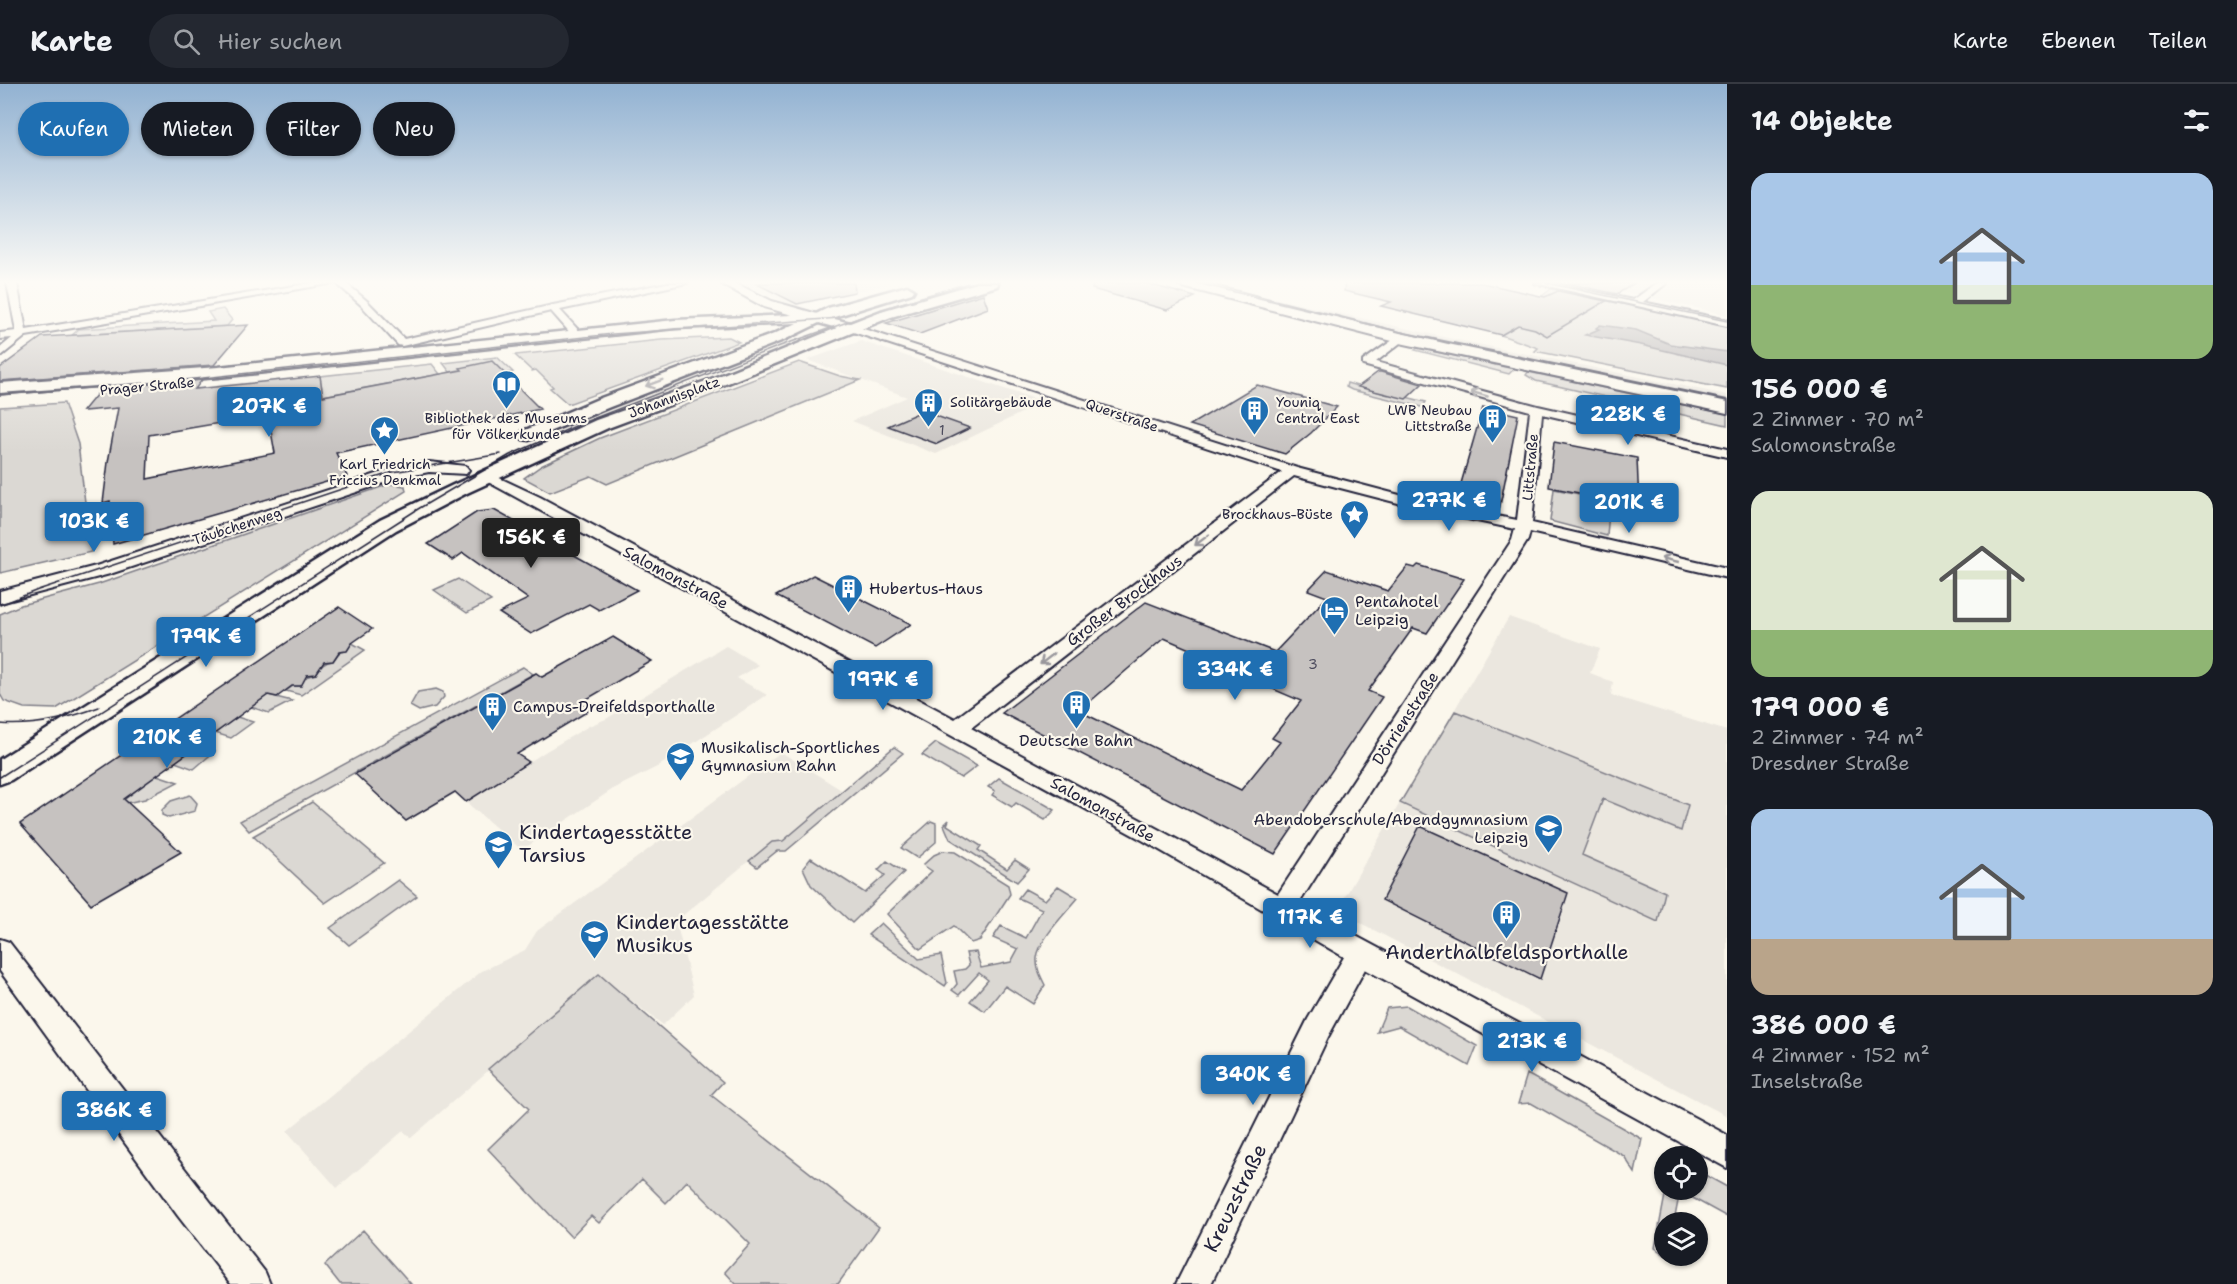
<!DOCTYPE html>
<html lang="de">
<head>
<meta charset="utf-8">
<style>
	body { margin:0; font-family:"Shantell Sans",sans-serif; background:#242831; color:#f1f3f6; height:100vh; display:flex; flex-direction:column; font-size:22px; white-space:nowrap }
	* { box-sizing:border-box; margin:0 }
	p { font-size:20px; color:#9ea1a6 }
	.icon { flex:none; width:33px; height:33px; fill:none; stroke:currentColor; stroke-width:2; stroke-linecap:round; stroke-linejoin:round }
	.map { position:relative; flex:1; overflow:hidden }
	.drawer { display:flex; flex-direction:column; background:#171b24; width:510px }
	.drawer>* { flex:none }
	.guide { position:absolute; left:18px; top:18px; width:570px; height:54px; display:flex; gap:12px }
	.buttons { position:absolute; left:1654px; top:1062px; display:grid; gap:12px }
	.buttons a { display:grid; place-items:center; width:54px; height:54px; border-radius:50%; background:#171b24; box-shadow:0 2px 4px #0004; font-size:30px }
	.price { position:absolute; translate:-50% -51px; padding:0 14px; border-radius:6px; background:#1f6fb2; color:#fff; font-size:20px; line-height:39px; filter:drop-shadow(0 2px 3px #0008) }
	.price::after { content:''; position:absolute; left:50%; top:36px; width:18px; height:14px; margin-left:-9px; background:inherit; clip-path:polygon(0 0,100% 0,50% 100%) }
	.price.on { background:#222; color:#fff }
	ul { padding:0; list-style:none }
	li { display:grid; align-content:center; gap:12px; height:318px; padding:0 24px }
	li span { display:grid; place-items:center; height:186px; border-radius:18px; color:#555 }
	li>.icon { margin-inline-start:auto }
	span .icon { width:108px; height:108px; fill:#fffc; stroke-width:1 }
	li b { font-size:26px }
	h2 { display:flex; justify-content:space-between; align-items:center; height:72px; padding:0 24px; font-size:26px }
	.chip { padding:0 21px; border-radius:27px; background:#171b24; box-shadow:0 2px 4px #0004; font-size:21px; line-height:54px }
	.chip.on { background:#1f6fb2; color:#fff }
	header { display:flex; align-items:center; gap:36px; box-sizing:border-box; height:84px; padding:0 30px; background:#171b24; border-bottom:2px solid #363941 }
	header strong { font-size:28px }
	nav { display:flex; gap:33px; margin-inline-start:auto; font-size:21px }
	.search { width:420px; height:54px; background:#242831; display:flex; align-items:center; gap:15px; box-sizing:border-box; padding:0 21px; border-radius:33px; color:#9ea1a6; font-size:22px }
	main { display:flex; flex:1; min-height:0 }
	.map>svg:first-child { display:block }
	.built { fill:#ebe7df }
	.green { fill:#dbd8d3; stroke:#7e7d87; stroke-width:1.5 }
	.water { fill:#b1aeb0; stroke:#787681; stroke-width:1.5 }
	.building { fill:#c6c2c0; stroke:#22223b; stroke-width:1.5; fill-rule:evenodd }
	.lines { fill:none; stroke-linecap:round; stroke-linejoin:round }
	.minor-casing { stroke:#22223b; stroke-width:4 }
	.tertiary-casing { stroke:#22223b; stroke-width:4 }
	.secondary-casing { stroke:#22223b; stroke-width:5 }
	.primary-casing { stroke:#22223b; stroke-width:4 }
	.minor { fill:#fbf7ec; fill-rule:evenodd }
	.tertiary { fill:#fbf7ec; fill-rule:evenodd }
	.secondary { fill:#fbf7ec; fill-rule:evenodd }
	.primary { fill:#fbf7ec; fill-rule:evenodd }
	.tram { stroke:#22223b; stroke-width:1.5 }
	.oneway { stroke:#99979c }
	.labels { text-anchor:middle; stroke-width:4.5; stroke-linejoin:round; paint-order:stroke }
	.far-street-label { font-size:14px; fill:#22223b; stroke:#fbf7ec }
	.far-poi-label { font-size:14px; fill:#22223b; stroke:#fbf7ec; text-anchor:start }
	.number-label { font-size:14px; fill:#4b4a5c }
	.street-label { font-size:16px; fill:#22223b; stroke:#fbf7ec }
	.poi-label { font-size:16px; fill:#22223b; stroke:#fbf7ec; text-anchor:start }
	.near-poi-label { font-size:20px; fill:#22223b; stroke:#fbf7ec; text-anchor:start }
	.near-street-label { font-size:20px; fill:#22223b; stroke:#fbf7ec }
</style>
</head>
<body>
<header>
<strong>Karte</strong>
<div class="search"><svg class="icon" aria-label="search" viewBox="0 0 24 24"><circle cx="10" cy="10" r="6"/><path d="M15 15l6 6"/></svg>Hier suchen</div>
<nav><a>Karte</a><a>Ebenen</a><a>Teilen</a></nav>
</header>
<main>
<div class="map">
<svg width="1727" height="1200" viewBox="0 0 1727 1200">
	<rect width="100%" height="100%" fill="#fbf7ec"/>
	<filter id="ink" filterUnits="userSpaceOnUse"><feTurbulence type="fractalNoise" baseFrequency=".0167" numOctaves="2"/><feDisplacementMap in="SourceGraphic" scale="12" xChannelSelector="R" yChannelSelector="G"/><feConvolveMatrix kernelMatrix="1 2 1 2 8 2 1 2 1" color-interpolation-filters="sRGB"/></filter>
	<g filter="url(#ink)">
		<path class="built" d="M740 199H893L794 222Z
			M1191 199H1207L1448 254 1727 311V321L1381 247Z
			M1727 199V231L1634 210 1573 200Z
			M861 257 1044 318 936 370 852 337 907 313 807 276Z
			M1509 533 1600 565 1590 589 1613 598 1611 611 1727 647V1032L1353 835 1343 816Z
			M726 562 758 581 737 594 767 611 657 683 613 705 522 766 466 718 548 666 589 642 606 635Z
			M781 668 843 707 783 758H772L676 837 694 911 663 941 598 891 411 1054 403 1047 337 1104 287 1047 482 887 525 866 537 847Z"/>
		<path class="green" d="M1551 205 1727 242V305L1535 267 1538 264 1501 251 1561 216 1542 212Z
			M223 225 232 236 227 242 72 251 79 245 214 237 208 228Z
			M729 253 739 258 568 320 550 304 553 303 536 286 532 287 515 271 661 256Z
			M1418 264 1514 285 1509 290 1415 266Z
			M497 273 513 288 505 290 492 278 450 288 443 279Z
			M799 278 840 292 860 296 607 400 591 392 550 408 524 394 541 382 600 354Z
			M432 280 440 290 323 312 320 292Z
			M1528 288 1727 330V341L1536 297 1526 291Z
			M1347 299 1388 311 1390 309 1426 318 1423 322 1426 324 1352 306 1346 303Z
			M64 319 78 360 91 468 0 489V323Z
			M390 400 405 402 406 407 56 625 24 624 4 617 0 610V530L21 521 99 500Z
			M1554 405 1610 416 1607 452 1550 437Z
			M458 495 491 517 467 529 434 506Z
			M352 559 365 566 301 611 286 607 293 602H301L305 593 316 590C321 582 324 578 333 577L338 570Z
			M523 583 533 590 249 747 240 737Z
			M436 605 443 608 444 613 435 623 419 627 410 622 418 608Z
			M268 611 292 617 269 629 251 623Z
			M1455 627 1688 721 1681 747 1603 715 1582 771 1665 808 1658 838 1400 719Z
			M237 633 253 638 231 654 215 649Z
			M936 659 977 682 961 694 922 671Z
			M199 661 215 667 194 685 175 678Z
			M894 663 903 669 786 767H777L757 783 749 777 772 758 783 757Z
			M157 691 178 698 145 715 117 721Z
			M999 694 1055 726 1045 736 1016 719 1012 723 992 711 995 707 988 703Z
			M190 711 197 719 195 727 169 734 162 731V726L171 717Z
			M312 718 384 779 325 819 253 752Z
			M949 736 947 741 981 762 978 766 1007 785 1015 776 1029 785 1017 798 950 755 944 741Z
			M931 737 936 739V758L917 774 901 764Z
			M943 767 955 768 1008 801 1010 810 980 856 971 859 954 842 920 865 887 830 932 787 923 781 934 771Z
			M811 774 865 809 885 791 878 786 887 777 904 788 852 839 811 801 803 784Z
			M398 796 417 812 349 861 330 844Z
			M1058 802 1078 814C1066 829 1039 855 1037 874 1036 884 1041 893 1045 901L1033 920 1005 902 985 927 970 917 988 896 979 889 959 911 952 906 957 900 954 887 965 885 969 881 966 869 976 868 981 884 1011 878 1018 865 993 854 1001 842 1026 854 1042 825 1018 814 1025 805 1045 816Z
			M881 839 919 875 941 871 947 899 945 902 868 851Z
			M599 890 723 998 711 1011 879 1143 838 1200H736L725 1188 750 1160 687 1097 666 1119 642 1095 599 1139 591 1132 571 1153 488 1065 529 1025 488 985Z
			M1407 922 1477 962 1469 982 1399 942 1377 948 1387 924Z
			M1527 990 1642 1055 1635 1089 1624 1072 1531 1019 1518 1020Z
			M1698 1087 1727 1103V1133L1680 1107 1674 1138H1665V1171L1655 1164 1666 1106H1698Z
			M363 1146 411 1200H340L325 1181Z"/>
		<path class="water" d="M1600 241 1636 246 1670 260 1727 268V281L1641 261 1585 251 1599 245 1596 244Z"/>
		<path class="building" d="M755 199H854L855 208 797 220Z
			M1093 199H1145L1195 213 1167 226 1092 205Z
			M1345 199H1482L1545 213 1558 207 1606 217 1547 252 1535 245 1518 241 1501 251 1381 222 1391 218 1344 207Z
			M1567 199H1635L1617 210Z
			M983 210 988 224 920 250 886 239Z
			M248 241 214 281 0 297V284L42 253Z
			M492 277 540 325 336 369 347 392 113 460 110 417 103 419 108 378 118 324 83 327 102 304 202 296 195 305 320 292 323 312 462 286 460 284ZM268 331 275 369 147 395 149 351Z
			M1378 288H1381L1422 300 1406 315 1358 303Z
			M1257 301 1319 318 1337 323 1311 349 1285 370 1190 341Z
			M1483 323 1518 331 1499 427 1456 417Z
			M922 327 970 344 937 360 888 342Z
			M1554 358 1637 374 1639 421 1549 403Z
			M494 426 533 448 637 506 599 526 589 520 531 550 499 529 528 515 463 469 453 476 428 460 477 428Z
			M1418 481 1464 495 1427 549 1413 544 1368 607 1382 613 1275 770 1002 629 1146 518 1275 568 1327 513 1308 506 1327 486 1388 507 1408 482 1415 484ZM1164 554 1236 585 1233 588 1301 617 1272 654 1280 658 1241 706 1079 627Z
			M813 491 911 540 875 564 776 512Z
			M339 523 372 545 352 559 347 567 339 568 333 577 324 578 316 590 307 591 301 602H292L277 613 268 611 124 715 181 768 91 820 20 740Z
			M613 553 652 577 580 619 590 626 517 670 529 678 466 718 455 708 406 737 355 690 536 589 542 593Z
			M1420 742 1568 809 1540 895 1382 816Z"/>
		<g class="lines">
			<defs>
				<path id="minor" d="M7 199H17L26 246 312 199H334L26 252 0 273V264L12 254 0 255V249L16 247Z
					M336 199H346L367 217 404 255 553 221 667 199H687L560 226 581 249 576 252 572 251 551 227 402 262 398 261 361 221Z
					M1534 199H1552L1633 216 1657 199H1667L1643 218 1727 236V242Z
					M851 241 1297 384 1430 419 1517 436 1530 327 1363 281V277L1400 251 1404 252V256L1376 278 1538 322 1727 365V373L1542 330 1532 439 1727 484V494L1530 448 1528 456 1298 821 1727 1051V1084L1365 885 1328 953 1211 1200H1176L1308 935 1344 873 1144 757 479 393 481 390H491L540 413 955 635 1282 388 847 246V242ZM1294 392 1429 427 1515 445 1512 456 1278 810 971 644Z
					M0 855 9 858 265 1188 270 1200H231L178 1132 0 887Z"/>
				<path id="tertiary" d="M720 199H735L772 217 821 231 823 234 817 238 764 223Z
					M429 378 466 382 469 386 466 390 429 388 399 394 110 490 0 519V507L96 482 389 386Z"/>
				<path id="secondary" d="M977 199H998L997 202 891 233 718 303 608 344 467 409 396 446 11 696 0 700V675L380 436 453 401 596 336 706 297 837 244 819 239 784 256 610 323 529 356 523 355 520 351 523 347 598 315 774 250 797 239 675 244 218 293 0 309V299L218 283 675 236 816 230 828 224 907 202 914 206 912 209 831 234 850 239 881 227Z"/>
				<path id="primary" d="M1177 199H1203L1400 249 1727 317V329L1400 259 1179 202Z"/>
			</defs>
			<use href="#minor" class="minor-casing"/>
			<use href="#tertiary" class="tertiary-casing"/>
			<use href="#secondary" class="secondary-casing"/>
			<use href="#primary" class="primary-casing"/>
			<use href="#minor" class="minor"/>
			<use href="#tertiary" class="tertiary"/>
			<use href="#secondary" class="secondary"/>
			<use href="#primary" class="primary"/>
			<path class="tram" d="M1197 199 1447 259 1727 317
				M1546 199 1727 237
				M0 311 166 298 613 250 840 234
				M0 521 38 506 393 388 501 370
				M0 640C35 643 67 635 99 623
				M0 693 418 425 510 371 582 339 780 262 895 221 968 199"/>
		</g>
		<defs><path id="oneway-shaft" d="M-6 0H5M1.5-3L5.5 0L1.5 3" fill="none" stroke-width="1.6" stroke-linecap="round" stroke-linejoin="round" transform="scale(1.5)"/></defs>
		<g class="oneway">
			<use href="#oneway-shaft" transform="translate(654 299) rotate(159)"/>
			<use href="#oneway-shaft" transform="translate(1479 310) rotate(-164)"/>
			<use href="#oneway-shaft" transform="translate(1202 456) rotate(143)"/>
			<use href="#oneway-shaft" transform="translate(1670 476) rotate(-167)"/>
			<use href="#oneway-shaft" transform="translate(1047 575) rotate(142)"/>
		</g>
	</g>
	<linearGradient id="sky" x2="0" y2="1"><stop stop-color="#92b2d2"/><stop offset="0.54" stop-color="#fdfbf6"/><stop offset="1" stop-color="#fdfbf6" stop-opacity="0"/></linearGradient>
	<rect width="1727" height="367" fill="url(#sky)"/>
	<defs>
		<symbol id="library-pin" viewBox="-11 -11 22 30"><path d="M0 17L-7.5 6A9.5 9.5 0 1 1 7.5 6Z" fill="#1f6fb2" stroke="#fbf7ec"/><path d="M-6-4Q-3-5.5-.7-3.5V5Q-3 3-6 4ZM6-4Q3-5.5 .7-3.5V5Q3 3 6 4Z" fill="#fff"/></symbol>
		<symbol id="building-pin" viewBox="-11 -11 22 30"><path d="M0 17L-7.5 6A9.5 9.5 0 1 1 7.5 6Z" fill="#1f6fb2" stroke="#fbf7ec"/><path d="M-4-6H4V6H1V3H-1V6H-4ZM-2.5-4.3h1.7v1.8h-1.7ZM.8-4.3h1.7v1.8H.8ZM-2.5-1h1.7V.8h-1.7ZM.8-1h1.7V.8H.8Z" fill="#fff"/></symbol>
		<symbol id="sight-pin" viewBox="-11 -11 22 30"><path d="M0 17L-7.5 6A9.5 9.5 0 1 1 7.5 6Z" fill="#1f6fb2" stroke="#fbf7ec"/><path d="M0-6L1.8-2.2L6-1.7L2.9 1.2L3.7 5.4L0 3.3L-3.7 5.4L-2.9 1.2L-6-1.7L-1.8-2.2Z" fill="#fff"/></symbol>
		<symbol id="hotel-pin" viewBox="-11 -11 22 30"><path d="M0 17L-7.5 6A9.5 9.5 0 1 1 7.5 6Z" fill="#1f6fb2" stroke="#fbf7ec"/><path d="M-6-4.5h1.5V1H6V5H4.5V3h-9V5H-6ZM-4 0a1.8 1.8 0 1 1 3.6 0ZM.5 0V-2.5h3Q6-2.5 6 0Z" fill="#fff"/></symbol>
		<symbol id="school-pin" viewBox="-11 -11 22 30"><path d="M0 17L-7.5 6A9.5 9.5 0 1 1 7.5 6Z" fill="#1f6fb2" stroke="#fbf7ec"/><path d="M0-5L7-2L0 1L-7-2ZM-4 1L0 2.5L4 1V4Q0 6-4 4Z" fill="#fff"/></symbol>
	</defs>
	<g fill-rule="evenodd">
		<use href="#library-pin" x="490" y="284" width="33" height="45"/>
		<use href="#building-pin" x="912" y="302" width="33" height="45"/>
		<use href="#building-pin" x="1238" y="310" width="33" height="45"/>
		<use href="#building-pin" x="1476" y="318" width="33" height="45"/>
		<use href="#sight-pin" x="368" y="330" width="33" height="45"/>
		<use href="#sight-pin" x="1338" y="414" width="33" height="45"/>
		<use href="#building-pin" x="832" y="488" width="33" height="45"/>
		<use href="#hotel-pin" x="1318" y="510" width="33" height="45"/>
		<use href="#building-pin" x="1060" y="604" width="33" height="45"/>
		<use href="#building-pin" x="476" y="606" width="33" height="45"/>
		<use href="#school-pin" x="664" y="656" width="33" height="45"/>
		<use href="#school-pin" x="1532" y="728" width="33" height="45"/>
		<use href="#school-pin" x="482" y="744" width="33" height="45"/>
		<use href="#building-pin" x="1490" y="814" width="33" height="45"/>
		<use href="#school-pin" x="578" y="834" width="33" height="45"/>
	</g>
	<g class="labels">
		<g class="far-street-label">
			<text transform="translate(147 302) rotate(-5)" y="5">Prager Straße</text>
			<text transform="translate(674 313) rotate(-20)" y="5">Johannisplatz</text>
			<text transform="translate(1122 331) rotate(19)" y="5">Querstraße</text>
			<text transform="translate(1530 383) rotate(-85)" y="5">Littstraße</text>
			<text transform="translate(237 442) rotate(-18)" y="5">Täubchenweg</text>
		</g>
		<g class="far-poi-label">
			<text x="950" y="323">Solitärgebäude</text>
			<text x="1276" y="323">Youniq<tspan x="1276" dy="16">Central East</tspan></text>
			<text x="1472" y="331" text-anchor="end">LWB Neubau<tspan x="1472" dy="16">Littstraße</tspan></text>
			<text x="506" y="339" text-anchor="middle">Bibliothek des Museums<tspan x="506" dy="16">für Völkerkunde</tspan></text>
			<text x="385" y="385" text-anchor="middle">Karl Friedrich<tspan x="385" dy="16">Friccius Denkmal</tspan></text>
			<text x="1333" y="435" text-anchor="end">Brockhaus-Büste</text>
		</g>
		<g class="number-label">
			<text x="942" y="351">1</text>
			<text x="1313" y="585">3</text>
		</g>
		<g class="street-label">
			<text transform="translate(676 493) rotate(28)" y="6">Salomonstraße</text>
			<text transform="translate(1124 516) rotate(-37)" y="6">Großer Brockhaus</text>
			<text transform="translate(1405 634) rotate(-57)" y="6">Dörrienstraße</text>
			<text transform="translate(1103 725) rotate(29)" y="6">Salomonstraße</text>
		</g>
		<g class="poi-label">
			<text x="869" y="510">Hubertus-Haus</text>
			<text x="1355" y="523">Pentahotel<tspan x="1355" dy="18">Leipzig</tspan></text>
			<text x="513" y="628">Campus-Dreifeldsporthalle</text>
			<text x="1076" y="662" text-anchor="middle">Deutsche Bahn</text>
			<text x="701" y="669">Musikalisch-Sportliches<tspan x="701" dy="18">Gymnasium Rahn</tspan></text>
			<text x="1528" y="741" text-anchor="end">Abendoberschule/Abendgymnasium<tspan x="1528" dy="18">Leipzig</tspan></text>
		</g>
		<g class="near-poi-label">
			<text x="519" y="755">Kindertagesstätte<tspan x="519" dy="23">Tarsius</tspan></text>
			<text x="616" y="845">Kindertagesstätte<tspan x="616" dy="23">Musikus</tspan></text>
			<text x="1507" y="875" text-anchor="middle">Anderthalbfeldsporthalle</text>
		</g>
		<g class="near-street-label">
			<text transform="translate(1235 1114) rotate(-64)" y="7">Kreuzstraße</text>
		</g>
	</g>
</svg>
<div class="buttons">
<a><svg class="icon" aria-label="locate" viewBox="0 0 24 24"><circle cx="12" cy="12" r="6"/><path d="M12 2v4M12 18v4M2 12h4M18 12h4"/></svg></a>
<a><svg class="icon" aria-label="layers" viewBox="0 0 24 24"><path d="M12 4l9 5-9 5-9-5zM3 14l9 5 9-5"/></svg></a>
</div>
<b class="price" style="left:269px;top:354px">207K €</b>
<b class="price" style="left:1628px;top:362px">228K €</b>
<b class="price" style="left:1449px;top:448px">277K €</b>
<b class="price" style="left:1629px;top:450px">201K €</b>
<b class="price" style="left:94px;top:469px">103K €</b>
<b class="price on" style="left:531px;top:485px">156K €</b>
<b class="price" style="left:206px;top:584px">179K €</b>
<b class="price" style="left:1235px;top:617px">334K €</b>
<b class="price" style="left:883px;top:627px">197K €</b>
<b class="price" style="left:167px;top:685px">210K €</b>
<b class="price" style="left:1310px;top:865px">117K €</b>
<b class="price" style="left:1532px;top:989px">213K €</b>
<b class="price" style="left:1253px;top:1022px">340K €</b>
<b class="price" style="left:114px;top:1058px">386K €</b>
<div class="guide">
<a class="chip on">Kaufen</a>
<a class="chip">Mieten</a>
<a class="chip">Filter</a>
<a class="chip">Neu</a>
</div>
</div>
<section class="drawer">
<h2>14 Objekte<svg class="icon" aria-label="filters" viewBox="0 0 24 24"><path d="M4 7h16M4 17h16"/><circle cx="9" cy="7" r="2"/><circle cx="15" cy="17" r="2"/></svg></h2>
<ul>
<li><span style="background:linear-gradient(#a9c7e8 60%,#8fb573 0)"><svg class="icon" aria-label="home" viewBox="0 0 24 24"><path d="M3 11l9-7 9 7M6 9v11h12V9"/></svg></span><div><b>156 000 €</b><p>2 Zimmer · 70 m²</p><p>Salomonstraße</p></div></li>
<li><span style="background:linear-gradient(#dfe7d0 75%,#8fb573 0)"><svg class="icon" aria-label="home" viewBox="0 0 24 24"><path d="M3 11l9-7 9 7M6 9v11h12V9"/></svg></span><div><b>179 000 €</b><p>2 Zimmer · 74 m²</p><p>Dresdner Straße</p></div></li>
<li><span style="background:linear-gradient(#a9c7e8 70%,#b9a48a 0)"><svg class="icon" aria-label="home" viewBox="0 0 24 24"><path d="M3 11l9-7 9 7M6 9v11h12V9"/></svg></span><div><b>386 000 €</b><p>4 Zimmer · 152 m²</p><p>Inselstraße</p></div></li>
</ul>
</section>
</main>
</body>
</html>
